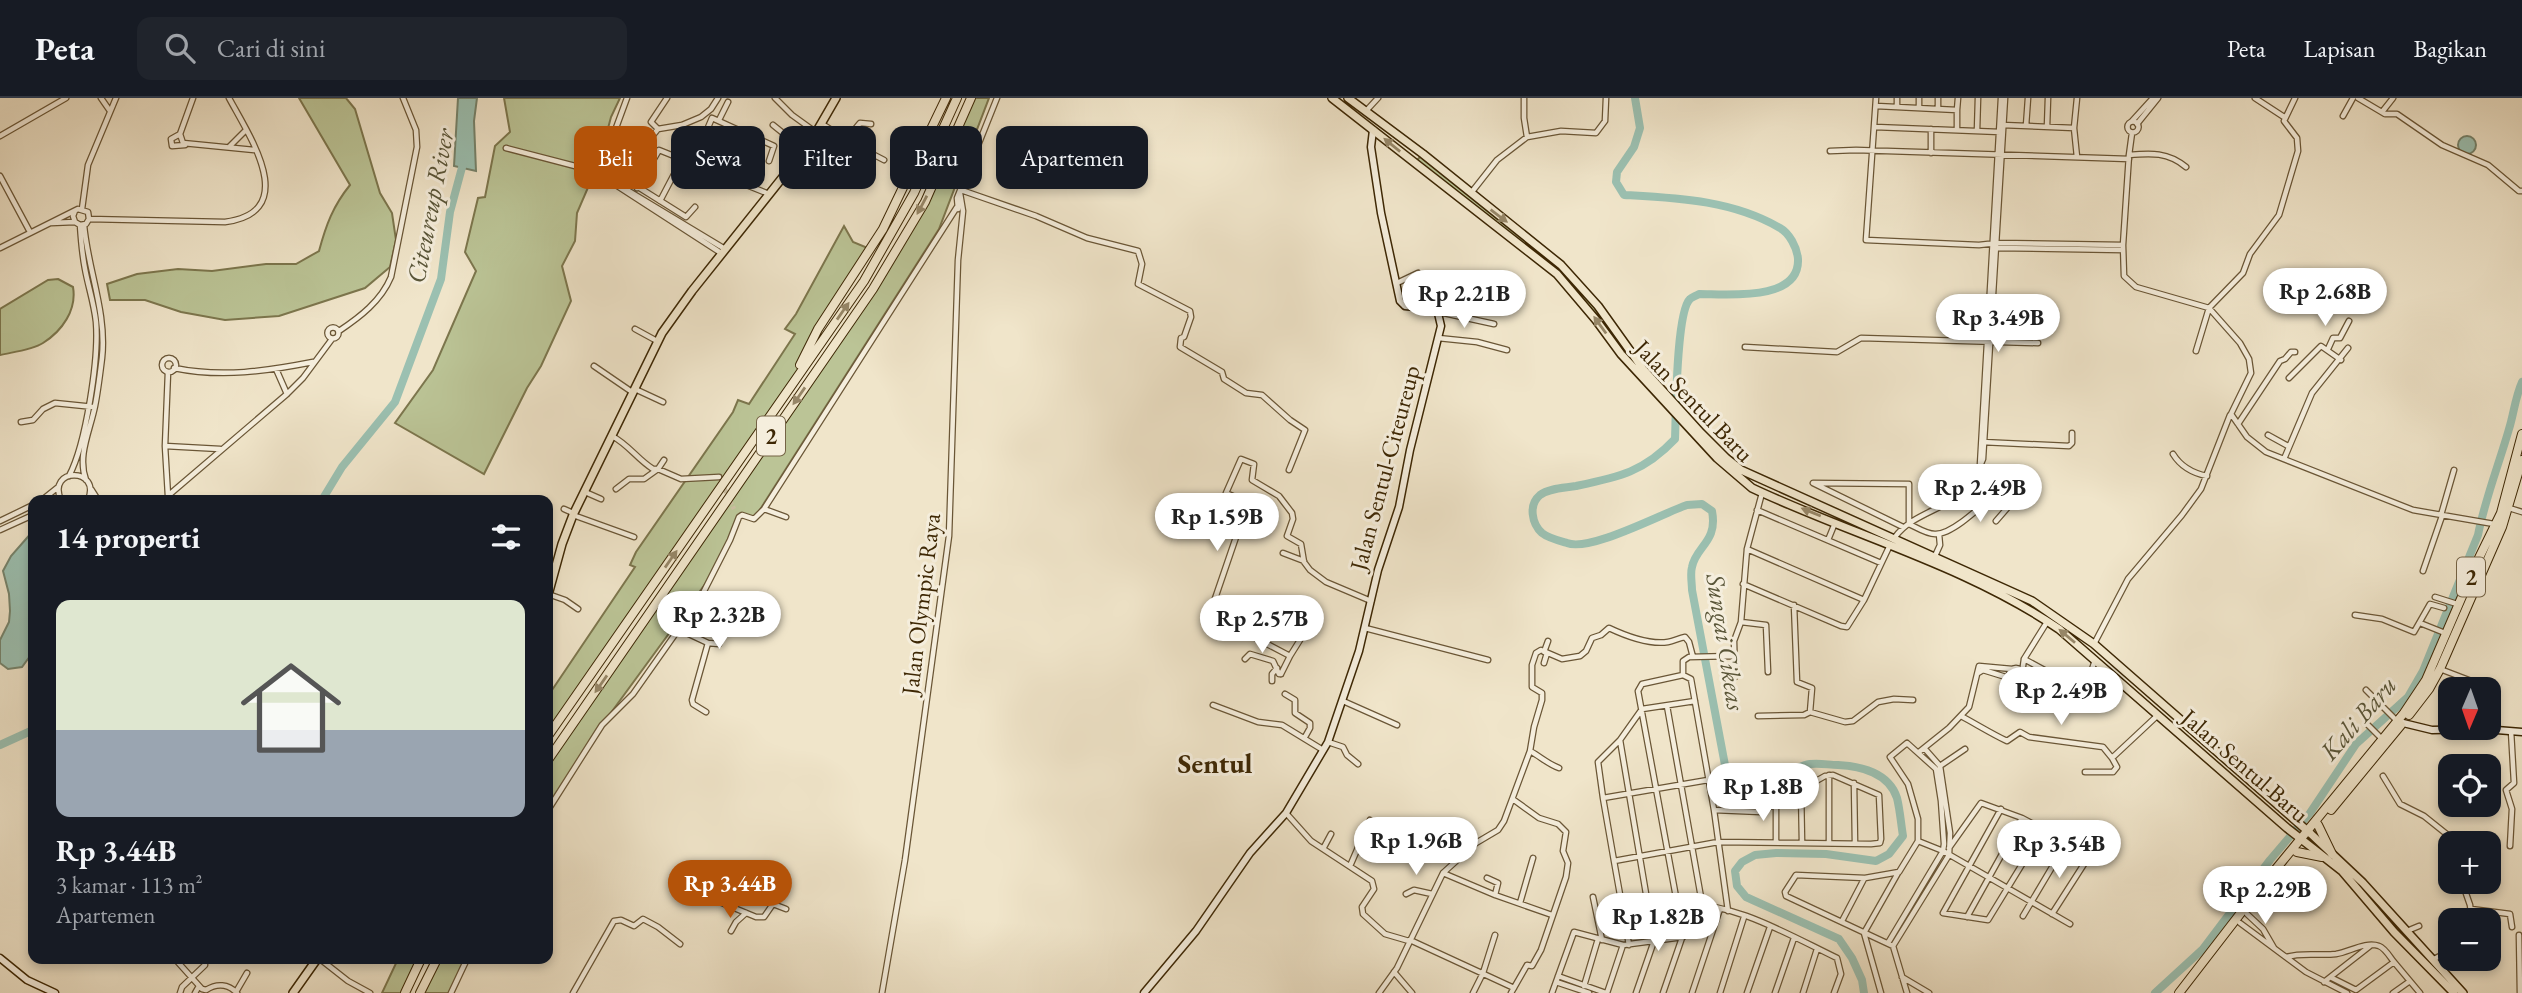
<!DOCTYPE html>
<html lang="id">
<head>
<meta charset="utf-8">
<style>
	body { margin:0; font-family:"EB Garamond",serif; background:#20242c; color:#f1f3f6; height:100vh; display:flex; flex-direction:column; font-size:26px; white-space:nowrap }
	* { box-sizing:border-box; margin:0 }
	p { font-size:23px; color:#9ea1a6 }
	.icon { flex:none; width:38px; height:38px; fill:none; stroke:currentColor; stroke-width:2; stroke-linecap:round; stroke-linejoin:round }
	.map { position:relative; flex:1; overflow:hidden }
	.sheet { position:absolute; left:28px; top:397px; width:525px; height:469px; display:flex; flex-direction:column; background:#171b24; border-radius:14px; box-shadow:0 4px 10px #0003 }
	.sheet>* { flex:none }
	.top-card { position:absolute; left:574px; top:28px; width:665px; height:63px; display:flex; gap:14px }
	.needle { width:46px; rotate:182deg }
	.controls { position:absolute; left:2438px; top:579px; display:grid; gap:14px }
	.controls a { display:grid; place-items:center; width:63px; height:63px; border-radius:14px; background:#171b24; box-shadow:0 4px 10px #0003; font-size:35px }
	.price { position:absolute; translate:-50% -60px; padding:0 16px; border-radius:24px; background:#fff; color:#222; font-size:23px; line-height:46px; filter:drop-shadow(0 2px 4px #0008) }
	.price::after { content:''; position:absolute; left:50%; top:42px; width:21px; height:16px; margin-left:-10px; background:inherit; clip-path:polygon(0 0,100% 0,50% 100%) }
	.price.on { background:#b45309; color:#fff }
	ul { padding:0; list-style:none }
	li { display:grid; align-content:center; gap:14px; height:371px; padding:0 28px }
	li span { display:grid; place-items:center; height:217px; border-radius:14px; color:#555 }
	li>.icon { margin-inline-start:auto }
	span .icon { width:126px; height:126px; fill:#fffc; stroke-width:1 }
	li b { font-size:30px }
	h2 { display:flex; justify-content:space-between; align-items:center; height:84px; padding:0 28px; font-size:30px }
	.chip { padding:0 24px; border-radius:14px; background:#171b24; box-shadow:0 4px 10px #0003; font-size:24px; line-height:63px }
	.chip.on { background:#b45309; color:#fff }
	header { display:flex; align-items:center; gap:42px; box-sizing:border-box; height:98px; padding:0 35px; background:#171b24; border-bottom:2px solid #363941 }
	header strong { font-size:33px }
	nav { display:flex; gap:38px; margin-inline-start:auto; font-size:24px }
	.search { width:490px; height:63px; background:#20242c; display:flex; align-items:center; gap:18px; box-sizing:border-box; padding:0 24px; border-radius:14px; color:#9ea1a6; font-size:26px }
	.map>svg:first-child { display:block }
	.green { fill:#bbc496; stroke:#7c764d; stroke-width:2 }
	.water { fill:#9bc0b1; stroke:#75836c; stroke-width:2 }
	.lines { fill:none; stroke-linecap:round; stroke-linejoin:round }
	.river { stroke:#9bc0b1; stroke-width:8 }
	.street-tunnel { stroke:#ccbfa2; stroke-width:4.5; stroke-dasharray:4.5 2; stroke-linecap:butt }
	.street-casing { stroke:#6a5636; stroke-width:7 }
	.secondary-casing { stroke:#3d2704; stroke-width:9 }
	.primary-casing { stroke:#3d2704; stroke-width:10 }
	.highway-casing { stroke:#3d2704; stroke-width:10 }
	.street { stroke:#f5eedd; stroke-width:4.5 }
	.secondary { stroke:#f5eedd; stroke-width:6 }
	.primary { stroke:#f0e5ca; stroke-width:7 }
	.highway { stroke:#f0e5ca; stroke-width:8 }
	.oneway { fill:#968667 }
	.labels { text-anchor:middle; stroke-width:6; stroke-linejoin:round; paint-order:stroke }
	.shield { fill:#f5eedd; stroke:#746345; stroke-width:2 }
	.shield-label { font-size:23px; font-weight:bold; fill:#3d2704 }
	.street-label { font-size:24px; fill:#3d2704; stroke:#f5eedd }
	.water-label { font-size:26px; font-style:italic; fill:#595538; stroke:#f5eedd }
	.quarter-label { font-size:28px; font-weight:bold; fill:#3d2704; stroke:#f5eedd }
</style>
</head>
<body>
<header>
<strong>Peta</strong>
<div class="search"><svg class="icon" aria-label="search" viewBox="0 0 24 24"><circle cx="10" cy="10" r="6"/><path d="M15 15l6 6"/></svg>Cari di sini</div>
<nav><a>Peta</a><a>Lapisan</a><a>Bagikan</a></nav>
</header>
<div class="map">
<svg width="2522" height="895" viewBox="0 0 2522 895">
	<rect width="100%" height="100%" fill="#f0e5ca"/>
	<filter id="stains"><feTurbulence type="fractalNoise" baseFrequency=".00286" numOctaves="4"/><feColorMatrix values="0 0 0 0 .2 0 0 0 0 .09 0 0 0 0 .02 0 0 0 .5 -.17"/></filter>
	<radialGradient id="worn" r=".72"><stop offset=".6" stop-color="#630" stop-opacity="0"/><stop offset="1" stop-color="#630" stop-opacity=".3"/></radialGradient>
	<path class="green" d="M299 0H346L355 11 380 95 392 115 396 142 390 169 365 190 279 218 225 222 181 214 145 202H110L107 186 137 176 178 171 212 173 266 166H296L319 153C326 127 333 108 350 87Z
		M504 0H620L611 19 599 64 577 115 575 143 562 168 571 203 541 268 527 290 484 376 395 325 433 272 476 173 465 154 478 100 485 99 495 48 510 34Z
		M971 0H989L939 131 754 421 742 417 711 478 602 627 548 712V662L730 400 907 134Z
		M1423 56 1561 167 1627 248 1643 280 1557 176 1414 65Z
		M844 128 853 144 870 151 818 231 790 289 548 638V598L635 469 630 467 636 454 733 314 738 302 749 306 795 236 785 231 796 216Z
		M58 181 73 189C77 212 62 233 43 245 32 252 13 254 0 257V211L48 182Z
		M398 861H422L405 895H382Z
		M437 861H469L451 895H420Z"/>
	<path class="water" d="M458 0H477L474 23 476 73 454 68Z
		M2458 47a9 9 0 1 1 18 0a9 9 0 1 1-18 0Z
		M33 433V554L22 569 8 571 0 565V542L9 524 10 513 9 496 3 473 11 458Z"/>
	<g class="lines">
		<path class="river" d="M1635 0 1640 30 1634 49 1617 74 1616 84 1624 97C1677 100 1732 102 1780 130 1789 135 1797 149 1798 161 1800 204 1727 196 1699 196 1696 198 1692 199 1690 201 1676 214 1676 318 1675 341 1644 374 1619 379 1576 388 1565 390 1549 390 1540 397 1528 407 1532 426 1542 435 1548 440 1560 443 1567 445 1590 454 1661 416 1687 407L1702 406 1712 413C1718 444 1696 448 1692 469 1690 476 1692 485 1692 492L1728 683 1734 693 1755 700C1773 691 1785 674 1805 667 1815 664 1828 667 1838 667 1861 668 1889 675 1897 700 1900 712 1901 726 1903 738L1889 756 1876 763 1826 756 1776 755 1755 757 1742 764 1735 773 1737 788 1746 799 1839 841 1852 860 1862 882 1864 895
			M322 402 342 369 395 304 441 181 450 114 464 62
			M0 647 33 632
			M2155 895 2203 851 2270 762 2310 715 2356 646 2408 599 2423 573 2478 437C2485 401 2499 366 2509 331 2514 315 2515 300 2522 284"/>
		<path class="street-tunnel" d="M719 379 734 411"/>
		<defs>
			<path id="street" d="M101 0 110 13
				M193 0 180 36 183 45 254 52
				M627 0 599 76 721 155
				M775 0 792 17 817 35
				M1524 0V20L1527 39 1561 33 1596 35 1605 23 1606 0
				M1876 0 1866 142 1979 147 1997 145 2123 147
				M2255 0 2284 19
				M2358 0 2385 16H2397L2442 47 2488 67 2519 93H2522
				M1876 8 1957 12 1958 0
				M1897 9V0
				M1919 10V0
				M1938 11V0
				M1366 13 1378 0
				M2382 14 2393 0
				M2343 18 2353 0
				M719 22 728 4
				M2132 23 2153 0
				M2127.5 29a5.5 5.5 0 1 1 11 0a5.5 5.5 0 1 1-11 0Z
				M822 26 855 47 884 62
				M2137 26 2158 0
				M773 27 804 52
				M2002 27 2074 30
				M2026 28 2028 0
				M1875 29 2000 34
				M2047 29 2048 0
				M658 31 651 24 667 0
				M1957 32V12
				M1977 33 1978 0
				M2132 35 2129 57 2123 147 2124 178 2136 189 2209 210 2240 245 2249 261 2251 275 2231 316 2247 339 2266 354 2413 412 2494 426
				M180 36 171 41 172 48 185 47
				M614 36 644 48 658 31 682 27 701 19 711 11 718 0
				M0 38 66 0
				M703 42 740 57
				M846 42 860 25 871 26
				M810 45 843 64
				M230 48 246 32
				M506 50 598 74
				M1830 53 1856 52 2129 61
				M1931 55V31
				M2129 57C2151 55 2168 54 2186 69
				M2077 59 2074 30 2077 0
				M693 65 712 20 774 48 769 63
				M649 69 630 60 619 77 686 119 695 109
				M0 78 30 134
				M607 80 725 151
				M731 80 750 37
				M805 86 826 55
				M637 90 659 52 769 96
				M961 92 1036 118 1087 140 1138 153 1142 166 1138 186 1190 213 1191 219 1184 239 1181 240 1180 249 1222 274 1224 281 1246 295 1262 297 1290 322 1305 332 1289 372
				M1471 95 1497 62 1527 39
				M660 103 682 61
				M82 111 88 67 116 0
				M958 111 957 100 997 0
				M89 121 225 124C301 114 250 39 229 0
				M51 125 75 124
				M84 127C88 172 107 215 102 260 100 276 98 293 95 308 90 333 77 358 86 382
				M0 150 78 111 88 114 89 121 86 126 80 127 75 124 73 118 75 113
				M1994 150 2123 152
				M1397 185 1418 175
				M1439 214 1494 226
				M327.5 235a5.5 5.5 0 1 1 11 0a5.5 5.5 0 1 1-11 0Z
				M635 231 657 243
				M339 233C360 219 381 203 391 179L417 49 416 32 403 0
				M1438 240 1477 244 1507 252
				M1745 249 1837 254 1861 240 2038 245
				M2328 251 2333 240H2340L2349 223
				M2196 253 2209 210 2243 175 2250 156 2279 117 2298 53 2297 40 2284 23 2295 0
				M162 267a7 7 0 1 1 14 0a7 7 0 1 1-14 0Z
				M594 268 632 294
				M174 270C222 280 267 273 313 264
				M276 271 287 296
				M2289 280 2321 248 2341 262
				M635 291 663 304
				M21 324 33 322 43 311 55 305 94 309
				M2238 326 2280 263 2285 261 2291 254H2295
				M2268 337 2288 348
				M612 338C629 347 637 361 653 371H658L681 381 719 379
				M1982 344 2069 348 2072 345V335
				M165 348 220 351
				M2173 356C2181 369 2192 375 2207 378
				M2284 361 2312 295 2348 250
				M1980 367 2001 0
				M69 378C86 346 99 260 96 224 94 205 88 188 85 171 82 156 81 142 80 127
				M91 391 98 402
				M616 391 629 381H644L658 371 664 362
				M585 394 601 401
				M168 398 165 348 168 274
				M42 402 57 390
				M61 402C46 369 102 369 88 402
				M163 402 287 296 303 280 332 241
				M2509 410 2522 414
				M564 411 573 415
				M764 411 786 419
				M1757 412 1881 465
				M573 417 634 439
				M2441 417 2454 372
				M0 423 33 407
				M1903 429 1813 385 1909 386V426C1916 429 1926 436 1935 436 1955 437 1992 397 2008 385L2016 400 1996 423
				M0 432 33 417
				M1895 439C1913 414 1951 411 1972 386 1978 379 1979 369 1983 361L2005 0
				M1828 442 1835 425
				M1747 451 1864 502
				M1283 455 1304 463
				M1935 458 1940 447 1939 436
				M2423 473 2442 418
				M1743 486 1841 528 1847 529 1864 502 1890 447
				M548 496 565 502 578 511
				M2435 499 2457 506
				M1794 507 1797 584 1812 590 1810 614
				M2355 517 2382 521 2414 534 2430 506 2444 510
				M1741 524 1766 527 1768 574
				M2420 525 2445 535
				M685 526 692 522 700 523
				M1365 530 1488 562
				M678 531 708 545 692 602 693 606 706 614
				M1300 542 1290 558 1244 534 1207 524 1247 407 1246 404 1226 395 1241 361 1254 366 1252 382 1279 398 1292 415 1293 421 1287 438 1301 446 1304 464 1310 472 1326 484 1371 503
				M708 545 719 546
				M2094 546 2128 481 2182 417 2201 391 2230 317
				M1544 554 1548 543
				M1245 561 1250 556 1273 563 1279 576H1281
				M2024 561 2061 581
				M1544 565 1547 555
				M2009 577a7 7 0 1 1 14 0a7 7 0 1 1-14 0Z
				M2440 571 2474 584
				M1978 575 1983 572 2009 580
				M2022 575 2024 561 2047 524
				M1281 576 1290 558
				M1683 577V563L1689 559 1733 558
				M1735 579 1734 543 1741 524 1747 451 1762 395
				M1272 583V576L1277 570
				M2366 592 2396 622
				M1285 596 1295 602V615L1310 625V630L1305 639
				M1343 603 1397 627
				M1213 607 1258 624 1282 627 1323 652
				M1667 608 1702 805
				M2074 610 2085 608 2087 587 2095 562
				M1758 618 1804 617 1810 614 1845 624 1853 623 1878 604 1894 601 1913 602
				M1961 618C1976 626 1992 636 2007 643L2020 634 2029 639 2103 649 2112 660 2158 617
				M2368 627 2382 641
				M1620 642 1598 664 1603 700 1708 682
				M1328 644 1343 649 1347 657 1358 666
				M1530 653C1541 659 1548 666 1559 670
				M1919 654 1949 630 1969 609 1979 568 2012 571
				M1940 668 1965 651
				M2085 674H2113L2117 669 2112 660
				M1829 677V745
				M2383 678 2400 706 2424 718 2449 738 2451 746
				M1854 685 1855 746
				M1801 691 1802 745
				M1603 700 1614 763
				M2001 711 1943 815 1988 822 2043 732
				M548 712 602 627 633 596 700 501 730 442 739 419 742 417 754 421 764 411 957 109
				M1286 715 1311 743 1372 783 1374 791 1362 809 1363 816 1385 836 1409 843
				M1918 743 1943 753 2070 826
				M1776 744V706
				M2510 748 2512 711 2506 692 2514 685 2511 633
				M1949 750 1981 705 2022 720 2086 754V763L2052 816
				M1323 751 1331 736
				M1350 768 1370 722
				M1443 775 1495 797 1552 817
				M1487 780 1498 785 1495 797
				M2462 784 2470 807 2472 822
				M676 786 756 819H764L773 806 786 811
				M1406 796 1414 792 1432 796
				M1593 799 1602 842
				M1520 805 1533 760
				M1676 806C1731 802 1789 837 1837 860L1841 876 1834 895
				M2471 811 2510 816 2512 829
				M2247 816 2263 831 2274 850
				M2023 818 2067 744
				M1967 819 2022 720
				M1842 823 1864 781
				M2240 825 2306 874 2347 895
				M731 833 736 824 746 815
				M2407 833 2419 828
				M1683 837 1638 593 1642 586 1683 577 1691 581 1714 712 1728 813
				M2519 837 2520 895
				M1410 842 1514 890
				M1888 845 1943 753 1944 746 1941 703 1936 671 1907 645 1890 659 1908 686 1918 721V743L1899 774 1865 780 1796 777 1785 794 1786 798 1893 848 1907 895
				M1629 847 1614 763 1718 744 1871 746 1880 745 1881 741 1879 697 1833 677 1825 678 1761 714 1714 712
				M1893 848 1949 757 1950 735 1940 668 1925 651
				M2286 859C2303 854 2319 858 2336 856 2349 854 2366 843 2379 848 2385 850 2390 859 2394 864L2356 892 2332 880
				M175 861 202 891 206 892C217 885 228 886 237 895
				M320 861 348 883 370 895
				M2432 862 2442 857H2450
				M2394 864 2420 895
				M1394 874 1412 895
				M1558 878 1606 895
				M1902 879 1929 895
				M1556 884 1589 895
				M2324 884 2370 848
				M1584 888 1598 841
				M236 894 247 875
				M180 895 182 889 205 867 204 861
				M195 895 199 888
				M451 895 467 861
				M573 895 614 823 621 822 634 828 643 821 658 829 680 846
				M882 895 905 762 949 438 958 162 963 113 960 95
				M1379 895 1397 870 1443 775 1476 745 1498 732 1504 723 1530 653 1534 629 1542 602V595L1532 589V567L1536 555 1541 552 1562 561 1580 558 1586 553 1592 540 1601 537 1609 530C1626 538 1649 547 1668 544 1674 543 1679 540 1685 539L1689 544 1693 559
				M1473 895 1483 875 1495 837
				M1511 895 1527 867 1532 868 1541 852 1566 779 1568 765 1563 753 1566 734 1558 726 1539 720 1514 702
				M1552 895 1574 834 1623 847
				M1607 895 1623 847 1683 839
				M1636 895 1654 843 1620 642 1642 611 1695 603
				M1663 895 1694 805
				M1692 895 1720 811
				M1720 895 1744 819
				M1747 895 1770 829
				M1775 895 1794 840
				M1803 895 1817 851
				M1881 895 1864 835 1898 775
				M2393 895 2410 883"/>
			<path id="secondary" d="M2399 624 2432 632 2484 631 2522 634
				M0 860 27 882 55 895
				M1144 895 1196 833 1250 755 1286 715 1328 644 1359 553 1378 472 1399 409 1410 352 1441 228 1437 211 1405 208 1400 203 1381 115 1371 49 1373 32"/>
			<path id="primary" d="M1332 0 1557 176 1596 222 1621 256 1717 360 1752 390C1854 438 1965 467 2059 531L2287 730 2342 773 2394 834 2454 895
				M1348 0 1423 56 1561 167 1598 208 1643 271 1701 335 1726 360 1741 372 2032 503 2094 546 2311 736 2363 785 2463 895
				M548 497 562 446 573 417 662 235 692 193 810 45 836 0
				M293 895 317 861"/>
			<path id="highway" d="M800 267 818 231 883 131 946 0
				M2409 617 2429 591 2440 571 2502 429 2522 362
				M548 638 864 183 914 95 957 0
				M548 662 873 191 925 104 971 0
				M2331 712 2401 627
				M2318 727 2332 756
				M2297 754 2322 759
				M405 895 421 861
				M420 895 437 861
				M2179 895 2257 794 2404 615 2426 582 2476 466 2501 415 2522 336"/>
		</defs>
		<use href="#street" class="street-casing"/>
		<use href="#secondary" class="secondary-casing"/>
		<use href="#primary" class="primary-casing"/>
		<use href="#highway" class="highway-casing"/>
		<use href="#street" class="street"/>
		<use href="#secondary" class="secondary"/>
		<use href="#primary" class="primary"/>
		<use href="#highway" class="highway"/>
	</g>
	<defs><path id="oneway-solid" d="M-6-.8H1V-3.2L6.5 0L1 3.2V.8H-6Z" transform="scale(1.75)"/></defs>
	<g class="oneway">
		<use href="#oneway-solid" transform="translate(1392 47) rotate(-141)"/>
		<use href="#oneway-solid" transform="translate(922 107) rotate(118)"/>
		<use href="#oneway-solid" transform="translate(1499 118) rotate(37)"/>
		<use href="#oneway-solid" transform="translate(843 213) rotate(-55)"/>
		<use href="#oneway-solid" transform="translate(1600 227) rotate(-126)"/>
		<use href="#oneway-solid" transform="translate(799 298) rotate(125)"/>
		<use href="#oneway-solid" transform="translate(1811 414) rotate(-158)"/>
		<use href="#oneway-solid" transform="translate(671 461) rotate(-55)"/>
		<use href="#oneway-solid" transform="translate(2067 538) rotate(-140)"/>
		<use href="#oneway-solid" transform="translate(601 586) rotate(125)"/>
	</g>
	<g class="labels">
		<g class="shield">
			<rect x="757" y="318.5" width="28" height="39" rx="5"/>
			<rect x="2457" y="459.5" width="28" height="39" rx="5"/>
		</g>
		<g class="shield-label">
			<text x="771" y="346">2</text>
			<text x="2471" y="487">2</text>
		</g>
		<g class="street-label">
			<text transform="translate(1694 303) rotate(46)" y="8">Jalan Sentul Baru</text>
			<text transform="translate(1385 370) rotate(-75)" y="8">Jalan Sentul-Citeureup</text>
			<text transform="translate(921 506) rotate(-83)" y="8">Jalan Olympic Raya</text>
			<text transform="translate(2245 668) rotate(41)" y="8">Jalan Sentul Baru</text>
		</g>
		<g class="water-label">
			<text transform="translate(430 108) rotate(-79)" y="9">Citeureup River</text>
			<text transform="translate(1726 544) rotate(81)" y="9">Sungai Cikeas</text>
			<text transform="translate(2358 620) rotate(-49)" y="9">Kali Baru</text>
		</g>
		<g class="quarter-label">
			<text x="1215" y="675">Sentul</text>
		</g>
	</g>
	<rect width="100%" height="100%" filter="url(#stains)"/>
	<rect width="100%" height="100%" fill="url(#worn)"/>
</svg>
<div class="controls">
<a><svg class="needle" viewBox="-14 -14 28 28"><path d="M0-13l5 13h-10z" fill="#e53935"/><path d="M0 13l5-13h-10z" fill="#9ea1a6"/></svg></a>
<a><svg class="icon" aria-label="locate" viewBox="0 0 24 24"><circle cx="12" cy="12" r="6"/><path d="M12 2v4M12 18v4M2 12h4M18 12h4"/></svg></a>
<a>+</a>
<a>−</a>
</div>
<b class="price" style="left:2325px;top:230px">Rp 2.68B</b>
<b class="price" style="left:1464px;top:232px">Rp 2.21B</b>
<b class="price" style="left:1998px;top:256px">Rp 3.49B</b>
<b class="price" style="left:1980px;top:426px">Rp 2.49B</b>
<b class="price" style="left:1217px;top:455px">Rp 1.59B</b>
<b class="price" style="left:719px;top:553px">Rp 2.32B</b>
<b class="price" style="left:1262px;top:557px">Rp 2.57B</b>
<b class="price" style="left:2061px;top:629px">Rp 2.49B</b>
<b class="price" style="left:1763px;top:725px">Rp 1.8B</b>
<b class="price" style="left:1416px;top:779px">Rp 1.96B</b>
<b class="price" style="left:2059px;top:782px">Rp 3.54B</b>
<b class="price on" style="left:730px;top:822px">Rp 3.44B</b>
<b class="price" style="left:2265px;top:828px">Rp 2.29B</b>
<b class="price" style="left:1658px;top:855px">Rp 1.82B</b>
<div class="top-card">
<a class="chip on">Beli</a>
<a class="chip">Sewa</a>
<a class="chip">Filter</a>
<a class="chip">Baru</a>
<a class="chip">Apartemen</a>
</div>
<section class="sheet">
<h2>14 properti<svg class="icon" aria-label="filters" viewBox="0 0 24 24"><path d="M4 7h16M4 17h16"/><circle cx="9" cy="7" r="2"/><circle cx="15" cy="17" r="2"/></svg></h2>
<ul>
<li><span style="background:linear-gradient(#dfe7d0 60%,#9aa5b1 0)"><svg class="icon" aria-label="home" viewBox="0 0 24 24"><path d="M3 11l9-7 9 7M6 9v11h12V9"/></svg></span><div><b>Rp 3.44B</b><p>3 kamar · 113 m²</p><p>Apartemen</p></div></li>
</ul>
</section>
</div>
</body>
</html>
